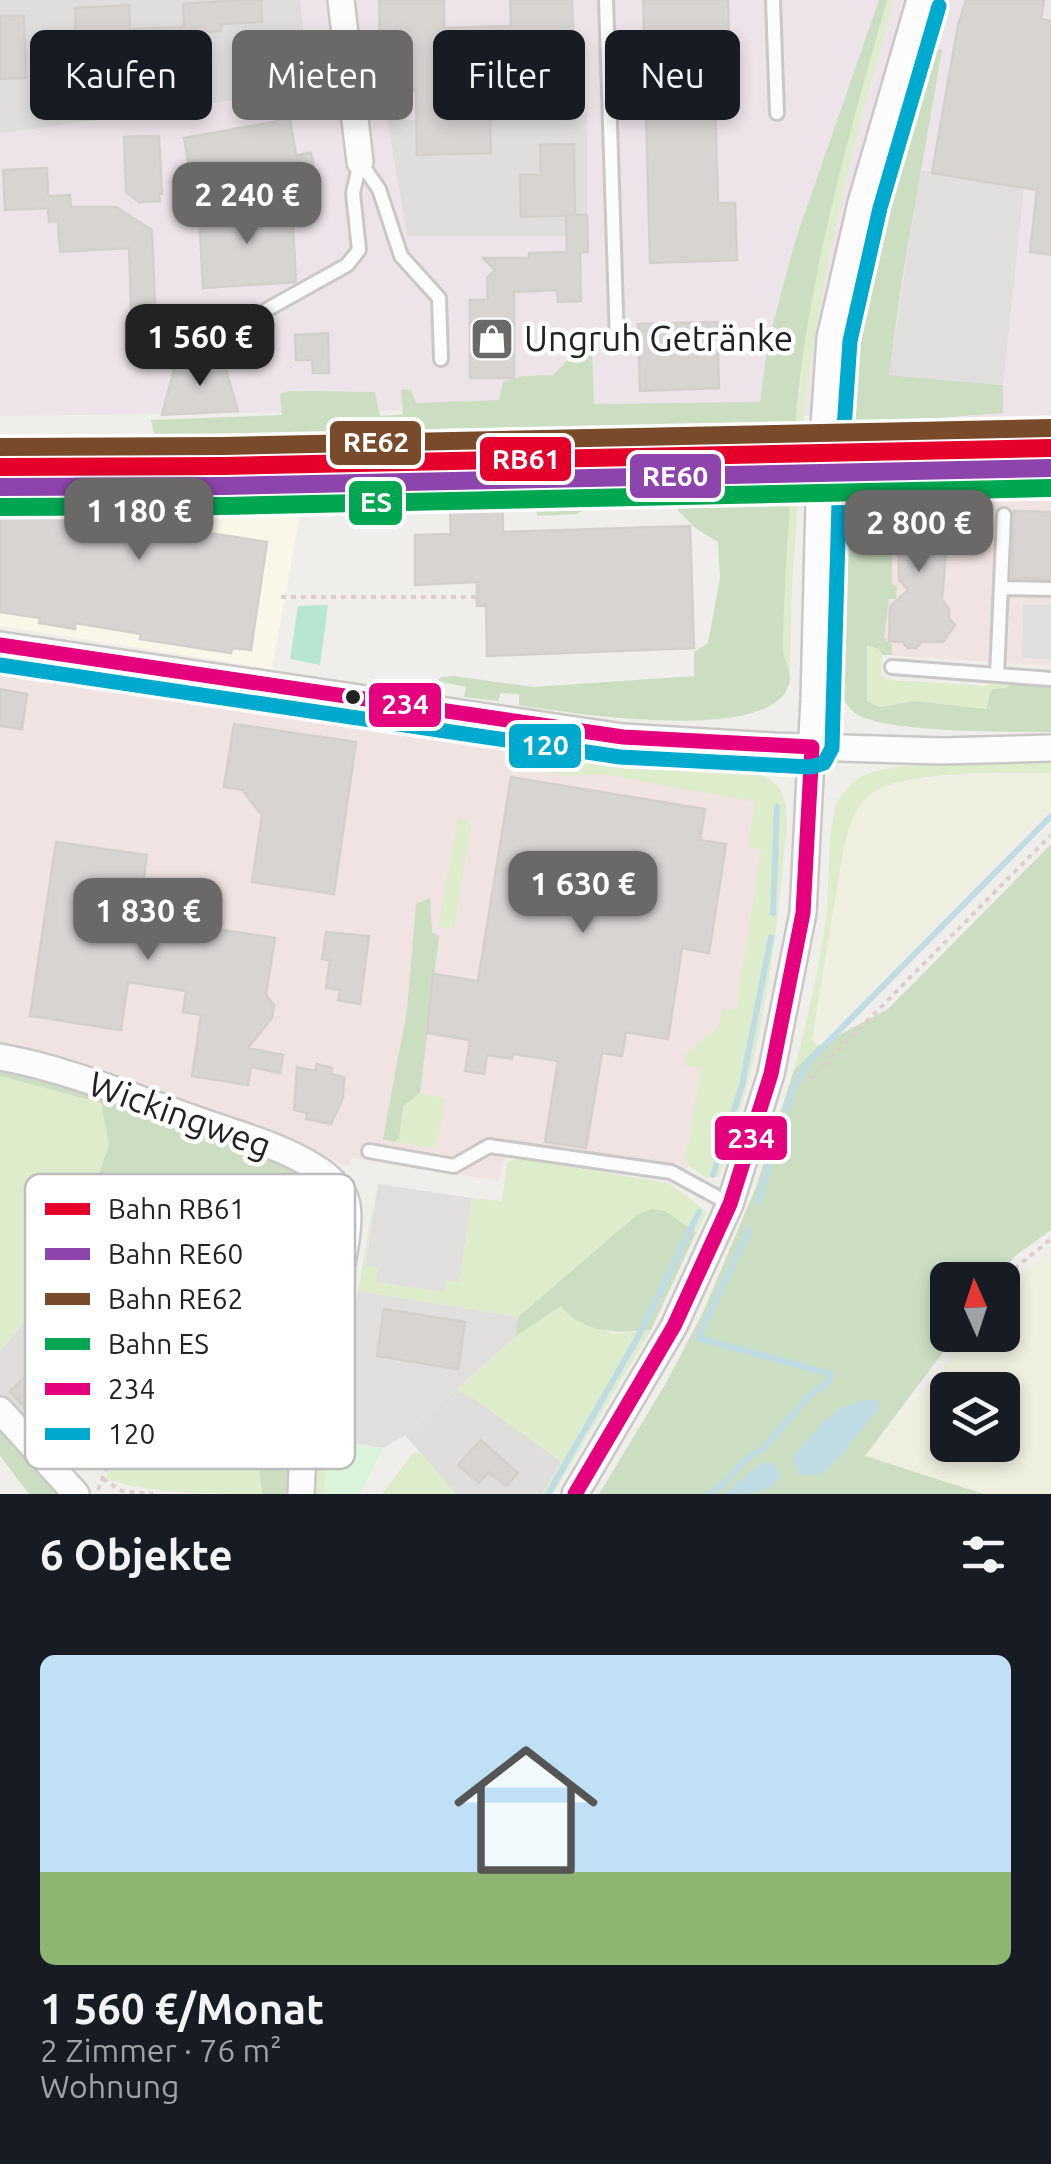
<!DOCTYPE html>
<html lang="de">
<head>
<meta charset="utf-8">
<style>
	body { margin:0; font-family:Ubuntu,sans-serif; background:#20242c; color:#f1f3f6; height:100vh; display:flex; flex-direction:column; font-size:38px; white-space:nowrap }
	* { box-sizing:border-box; margin:0 }
	p { font-size:32px; color:#9ea1a6 }
	.icon { flex:none; width:55px; height:55px; fill:none; stroke:currentColor; stroke-width:2; stroke-linecap:round; stroke-linejoin:round }
	.map { position:relative; height:1494px; overflow:hidden }
	.drawer { display:flex; flex-direction:column; background:#171b24; flex:1 }
	.drawer>* { flex:none }
	.hud { position:absolute; left:30px; top:30px; width:992px; height:90px; display:flex; gap:20px }
	.needle { width:65px; rotate:357deg }
	.tools { position:absolute; left:930px; top:1262px; display:grid; gap:20px }
	.tools a { display:grid; place-items:center; width:90px; height:90px; border-radius:15px; background:#171b24; box-shadow:0 5px 15px #0003; font-size:50px }
	.price { position:absolute; translate:-50% -85px; padding:0 22px; border-radius:20px; background:#6a6968; color:#fff; font-size:32px; line-height:65px; filter:drop-shadow(0 2px 5px #0008) }
	.price::after { content:''; position:absolute; left:50%; top:60px; width:30px; height:22px; margin-left:-15px; background:inherit; clip-path:polygon(0 0,100% 0,50% 100%) }
	.price.active { background:#222; color:#fff }
	ul { padding:0; list-style:none }
	li { display:grid; align-content:center; gap:20px; height:530px; padding:0 40px }
	li span { display:grid; place-items:center; height:310px; border-radius:15px; color:#555 }
	li>.icon { margin-inline-start:auto }
	span .icon { width:180px; height:180px; fill:#fffc; stroke-width:1 }
	li b { font-size:42px }
	h2 { display:flex; justify-content:space-between; align-items:center; height:120px; padding:0 40px; font-size:42px }
	.chip { padding:0 35px; border-radius:15px; background:#171b24; box-shadow:0 5px 15px #0003; font-size:35px; line-height:90px }
	.chip.active { background:#6a6968; color:#fff }
	.map>svg:first-child { display:block }
	.residential { fill:#dfdedc }
	.commercial { fill:#f1e3e1 }
	.industrial { fill:#ede4e9; fill-rule:evenodd }
	.education { fill:#f8f7e8 }
	.farmland { fill:#efefdf; fill-rule:evenodd }
	.grass { fill:#ddeccb }
	.forest { fill:#cbdec1 }
	.park { fill:#daf5da }
	.pitch { fill:#b7e6d2 }
	.parking { fill:#e0dfde }
	.water { fill:#bfdbe3 }
	.pier { fill:#dedddd }
	.lines { fill:none; stroke-linecap:round; stroke-linejoin:round }
	.stream { stroke:#bfdbe3; stroke-width:6 }
	.building { fill:#d7d4d2; stroke:#d3d0cc; stroke-width:2.5 }
	.service-casing { stroke:#c9c8c7; stroke-width:18 }
	.minor-casing { stroke:#c9c8c7; stroke-width:30 }
	.path { stroke:#dccecd; stroke-width:4; stroke-dasharray:5 5; stroke-linecap:butt }
	.service { stroke:#fdfcfc; stroke-width:12 }
	.minor { stroke:#fdfcfc; stroke-width:25 }
	.bus-1-casing { stroke:#fff; stroke-width:22 }
	.bus-2-casing { stroke:#fff; stroke-width:22 }
	.bus-1 { stroke:#e5007d; stroke-width:15 }
	.bus-2 { stroke:#00a9ce; stroke-width:15 }
	.rail-1-casing { stroke:#fff; stroke-width:25 }
	.rail-2-casing { stroke:#fff; stroke-width:25 }
	.rail-3-casing { stroke:#fff; stroke-width:25 }
	.rail-4-casing { stroke:#fff; stroke-width:25 }
	.rail-1 { stroke:#e4002b; stroke-width:18 }
	.rail-2 { stroke:#8e44ad; stroke-width:18 }
	.rail-3 { stroke:#7a4b2a; stroke-width:18 }
	.rail-4 { stroke:#00a651; stroke-width:18 }
	.bus-dot { fill:#222; stroke:#fff; stroke-width:4 }
	.labels { text-anchor:middle; stroke-width:9; stroke-linejoin:round; paint-order:stroke }
	.poi-label { font-size:35px; fill:#222; stroke:#fff; text-anchor:start }
	.street-label { font-size:35px; fill:#222; stroke:#fff }
	.key { fill:#fff; stroke:#bdbdbd; stroke-width:2.5 }
	.key-label { font-size:28px; fill:#222 }
	.line-badge { stroke:#fff; stroke-width:4 }
	.badge-label { font-size:28px; text-anchor:middle; font-weight:bold; fill:#fff }
</style>
</head>
<body>
<div class="map">
<svg width="1051" height="1494" viewBox="0 0 1051 1494">
	<rect width="100%" height="100%" fill="#f0eeeb"/>
	<path class="residential" d="M0 0H300L312 89 0 134Z
		M587 114 588 236 407 237 387 120Z
		M44 1298 117 1333 52 1457 0 1400V1351Z
		M456 1390 476 1400 562 1462 542 1494H456L405 1435Z"/>
	<path class="commercial" d="M877 463 1051 465V666L871 654Z
		M0 663 327 717 341 727 757 788 774 801 731 1093 691 1163 670 1181 506 1154 499 1181 352 1158 348 1166 166 1096 0 1046Z"/>
	<path class="industrial" d="M300 0H1051V419L398 411 0 416V134L312 90ZM587 114V236H407L387 120Z
		M1051 425V458L877 463V429Z
		M765 431 766 465 306 481 0 479V445Z"/>
	<path class="education" d="M306 481 272 669 0 626V485Z"/>
	<path class="farmland" d="M1051 773V808L817 1044 812 1040 844 845 849 824 863 803 876 791 903 782 961 775Z
		M1051 1251V1494H984L864 1456 972 1335H1002L1003 1299 1030 1266ZM948 1390H1002V1445H948Z"/>
	<path class="grass" d="M887 0H893C884 43 869 84 859 127 833 227 814 327 802 430H795L809 312 838 174Z
		M793 465H801L792 583 790 672 783 659 785 564Z
		M867 644 879 649 882 655 881 676 890 680 988 686 991 679 1014 682 986 709 914 701 879 707 867 701Z
		M576 747 753 771C765 777 776 780 782 793 791 812 785 841 783 862 774 968 756 1075 719 1176L706 1178 685 1162 701 1068 684 1065 685 1055 719 1026 722 1009 736 1010 761 850 748 847 754 802 603 774 568 776 511 766 517 754Z
		M1051 758V773C1008 772 914 771 877 790 855 802 848 829 843 851L812 1039 818 1046 794 1070C807 1020 819 970 826 919 830 883 826 840 836 805 840 794 852 783 861 777 887 760 1015 760 1051 758Z
		M465 818 471 825 454 928 438 927 458 820Z
		M0 1076 101 1103 109 1145 74 1242 44 1298 0 1351Z
		M420 1093 445 1098 438 1141 431 1148 394 1142 399 1138 403 1106Z
		M516 1158 669 1183 707 1212 696 1233 666 1211 638 1214 518 1317 358 1291 377 1182 365 1266 379 1268 377 1282 444 1292 446 1280 459 1281 472 1198 502 1201 507 1163Z
		M205 1181 270 1219C284 1269 262 1327 257 1379 253 1418 258 1455 262 1494 214 1494 146 1494 106 1478L114 1452 105 1439 106 1435 90 1420 94 1411 91 1408 188 1186Z
		M561 1306 613 1334 651 1330 553 1494H542L561 1462 476 1400 456 1390 515 1337Z
		M340 1377 330 1424 324 1494H311L330 1378Z
		M420 1452 456 1494H382L412 1454Z"/>
	<path class="forest" d="M879 0H887C847 142 806 282 795 430L161 440 154 434 151 420 282 415 280 394 289 391 375 392 380 416 403 414 401 389 411 390 416 403 499 400 503 382 523 376 553 375 573 354 592 353 594 404 760 402 768 343 795 241Z
		M929 45 942 50 902 280 889 375 1003 385V413L887 422 877 429H841C845 296 896 172 929 45Z
		M877 463 890 473 886 540 892 541V584L897 587 896 599H889L884 638 892 645V655H882L879 649 867 645V701L879 707 914 701 986 709 992 689 1006 688 1014 682 1051 686V732C1014 732 880 733 855 713 843 704 841 691 839 678L838 464Z
		M793 465C788 526 784 587 783 648 783 662 793 671 789 685 770 745 567 713 519 705V694L501 693 498 701 464 697 466 687 437 681 441 677 454 676 534 687 694 676V652L708 643 720 578 718 542 695 528 672 504 592 505 577 514 537 516 534 485 547 470Z
		M1051 844V1230L1015 1256 997 1280H948V1335H956L865 1456 984 1494H599L666 1383 704 1310 756 1187 794 1070 818 1046 888 1009Z
		M430 898 432 932 439 936 420 1093 403 1106 399 1138 394 1142 383 1139 407 1010 416 904Z
		M0 1066 119 1102 290 1166C320 1183 334 1207 332 1242L286 1494H262C258 1455 253 1418 257 1379 262 1327 284 1269 270 1219L205 1182 188 1186 91 1408 86 1406 105 1350 97 1339 65 1322 59 1307 44 1298 74 1242 109 1145 101 1103 0 1076Z
		M652 1209 666 1211 696 1233 651 1330C617 1333 584 1334 561 1306L515 1337 518 1317 638 1214Z
		M0 1419 66 1494H29L0 1456Z"/>
	<path class="park" d="M328 1438 383 1448 360 1494H324Z"/>
	<path class="pitch" d="M328 605 320 665 290 659 298 606Z"/>
	<path class="parking" d="M921 170 1024 188 1003 385 889 375Z
		M1023 605H1051V659L1022 658Z
		M378 1184 472 1198 459 1282 446 1280 444 1292 376 1282 378 1268 365 1266Z
		M358 1291 518 1317 515 1337 405 1435 383 1448 328 1438Z"/>
	<path class="water" d="M865 1400H877L879 1408 838 1459 819 1475H800L794 1463 795 1454 823 1422 843 1407Z
		M763 1462 775 1463 781 1479 777 1480C770 1494 743 1494 724 1494Z"/>
	<path class="pier" d="M877 429V463L766 465 765 431Z"/>
	<g class="lines">
		<path class="stream" d="M773 913 777 807
			M713 1175 742 1085 771 937
			M758 1202 793 1089 809 1061 1051 816
			M548 1494 638 1337 699 1212
			M709 1494C730 1483 740 1458 763 1449L809 1396 829 1381 831 1374 698 1338 749 1230"/>
	</g>
	<path class="building" d="M238 0H261L262 22 221 24V31L203 32V51L185 52V46L124 49V52L100 53 99 38H76L75 8 129 5 130 29 184 27 183 4Z
		M379 0H444V28L511 26 510 0H572L575 87 489 89 491 153 417 155 416 91 381 92Z
		M643 0H728L730 71H714L718 203H735L737 260 650 263Z
		M966 0H1044L1041 19 1051 21V255L1030 252 1037 190 932 173 958 25Z
		M0 16H24L26 78 0 79Z
		M290 119 296 155 311 153 314 168 193 189 184 138Z
		M159 136 162 194H159L160 201 139 202 126 192 124 137Z
		M574 144 575 215 521 217 520 175H541L540 145Z
		M47 168 48 196 70 195 71 207H116L152 230 157 354 133 356 129 248 60 252 58 221 49 222 48 208 5 210 3 170Z
		M292 206 296 282 203 288 199 210Z
		M566 215H587L588 252 580 253 581 301 558 302 557 290 514 292V378H470V300H488L487 278 495 270 483 258H529V253L567 252Z
		M717 322 719 388 640 391 638 324Z
		M328 333 329 373H313L312 360H296L295 335Z
		M223 360 238 411 162 415 176 362Z
		M302 480 298 504 121 507 120 519 267 542 251 650 232 648 231 653 140 639 141 634 75 623V629L39 623 40 618 0 612V506L59 515 58 484Z
		M502 485 503 532 690 526 694 648 487 656 486 606H477V582L415 585V535L451 534 449 487Z
		M898 492 936 493 935 551H946L942 600 949 609V619L955 625 943 642H922L916 648H908L902 642 889 641 890 607 908 590 899 580Z
		M1014 511 1051 512V579L1012 578Z
		M0 689 27 694 22 729 0 726Z
		M234 724 356 742 334 894 252 882 262 815 242 790 224 787Z
		M511 777 705 809 700 840 726 844 709 953 682 948 668 1039 626 1032 622 1056 602 1053 586 1148 545 1142 558 1061 513 1054 512 1059 487 1055 484 1074 465 1071 470 1040 427 1033 433 974 478 981Z
		M56 842 147 855 137 923 202 933V927L275 938 266 994 274 1006 272 1018 248 1048 283 1055 280 1073 251 1067 248 1085 192 1076 201 1015 183 1012 186 991 128 982 121 1030 30 1016Z
		M326 932 369 936 360 1004 338 1000 340 990 326 988 330 960 322 959Z
		M317 1064 332 1068 331 1074 344 1077 343 1098 331 1124 306 1119 307 1113 294 1110 297 1067 315 1071Z
		M384 1309 465 1322 458 1369 377 1356Z
		M66 1366 79 1381 57 1401 86 1417 76 1436 99 1448 90 1466 57 1449 47 1438 49 1435 10 1391 32 1371 45 1385Z
		M481 1440 518 1473 506 1486 489 1472 479 1483 458 1465Z"/>
	<g class="lines">
		<defs>
			<path id="service" d="M606 0 617 342
				M773 0 777 113
				M360 162 379 189 401 256 439 298 441 359
				M268 309 347 265 359 250 353 193 360 162
				M1001 588 1051 589
				M892 667 1051 679
				M997 675 1004 515
				M369 1151 454 1166 489 1146 671 1172 730 1204"/>
			<path id="minor" d="M341 0 360 162
				M0 645 623 737 774 746 941 751 1051 748
				M0 1057C64 1068 127 1095 189 1117 230 1132 278 1144 316 1168 326 1174 343 1189 346 1201 353 1223 339 1276 334 1299 321 1362 302 1429 301 1494
				M0 1410 76 1494
				M575 1494 674 1326 730 1204 771 1074 803 913 814 699 819 501 830 338 861 203 920 0"/>
		</defs>
		<use href="#service" class="service-casing"/>
		<use href="#minor" class="minor-casing"/>
		<path class="path" d="M281 597H477
			M810 1079 1051 835
			M1002 1284 1014 1269 1051 1239
			M103 1479 122 1491 153 1494
			M98 1490 112 1454 104 1442"/>
		<use href="#service" class="service"/>
		<use href="#minor" class="minor"/>
		<defs>
			<path id="bus-1" d="M0 645 623 737 812 747
				M575 1494 674 1326 730 1204 771 1074 803 913 812 747"/>
			<path id="bus-2" d="M0 665 620 757 811 767 824 763 832 748 839 502 850 341 880 208 939 6"/>
		</defs>
		<use href="#bus-1" class="bus-1-casing"/>
		<use href="#bus-2" class="bus-2-casing"/>
		<use href="#bus-1" class="bus-1"/>
		<use href="#bus-2" class="bus-2"/>
		<defs>
			<path id="rail-1" d="M0 467 224 466 1051 448"/>
			<path id="rail-2" d="M0 487 224 486 1051 468"/>
			<path id="rail-3" d="M0 447 224 446 1051 428"/>
			<path id="rail-4" d="M0 507 225 506 1051 488"/>
		</defs>
		<use href="#rail-1" class="rail-1-casing"/>
		<use href="#rail-2" class="rail-2-casing"/>
		<use href="#rail-3" class="rail-3-casing"/>
		<use href="#rail-4" class="rail-4-casing"/>
		<use href="#rail-1" class="rail-1"/>
		<use href="#rail-2" class="rail-2"/>
		<use href="#rail-3" class="rail-3"/>
		<use href="#rail-4" class="rail-4"/>
	</g>
	<defs>
		<symbol id="shop-square" viewBox="-11 -11 22 22"><rect x="-9" y="-9" width="18" height="18" rx="4" fill="#6a6968" stroke="#fff"/><path d="M-5-2.5h2.3a2.7 3.5 0 0 1 5.4 0H5L5.5 6h-11ZM-1.5-2.5h3a1.5 2.3 0 0 0-3 0Z" fill="#fff"/></symbol>
	</defs>
	<g fill-rule="evenodd">
		<use href="#shop-square" x="467" y="314" width="50" height="50"/>
	</g>
	<circle class="bus-dot" cx="353" cy="697" r="9"/>
	<g class="labels">
		<g class="poi-label">
			<text x="524" y="351">Ungruh Getränke</text>
		</g>
		<g class="street-label">
			<text transform="translate(180 1115) rotate(20)" y="12">Wickingweg</text>
		</g>
	</g>
	<rect x="25" y="1174" width="330" height="295" rx="15" class="key"/>
	<rect x="45" y="1203" width="45" height="12" fill="#e4002b"/>
	<rect x="45" y="1248" width="45" height="12" fill="#8e44ad"/>
	<rect x="45" y="1293" width="45" height="12" fill="#7a4b2a"/>
	<rect x="45" y="1338" width="45" height="12" fill="#00a651"/>
	<rect x="45" y="1383" width="45" height="12" fill="#e5007d"/>
	<rect x="45" y="1428" width="45" height="12" fill="#00a9ce"/>
	<g class="key-label">
		<text x="108" y="1219">Bahn RB61</text>
		<text x="108" y="1264">Bahn RE60</text>
		<text x="108" y="1309">Bahn RE62</text>
		<text x="108" y="1354">Bahn ES</text>
		<text x="108" y="1399">234</text>
		<text x="108" y="1444">120</text>
	</g>
	<g class="line-badge">
		<rect x="328" y="419" width="95" height="48" rx="10" fill="#7a4b2a"/>
		<rect x="478" y="435" width="95" height="48" rx="10" fill="#e4002b"/>
		<rect x="628" y="452" width="95" height="48" rx="10" fill="#8e44ad"/>
		<rect x="347" y="479" width="57" height="48" rx="10" fill="#00a651"/>
		<rect x="367" y="681" width="76" height="48" rx="10" fill="#e5007d"/>
		<rect x="507" y="722" width="76" height="48" rx="10" fill="#00a9ce"/>
		<rect x="713" y="1114" width="76" height="48" rx="10" fill="#e5007d"/>
	</g>
	<g class="badge-label">
		<text x="376" y="452">RE62</text>
		<text x="526" y="469">RB61</text>
		<text x="675" y="486">RE60</text>
		<text x="376" y="512">ES</text>
		<text x="405" y="714">234</text>
		<text x="545" y="755">120</text>
		<text x="751" y="1148">234</text>
	</g>
</svg>
<div class="tools">
<a><svg class="needle" viewBox="-14 -14 28 28"><path d="M0-13l5 13h-10z" fill="#e53935"/><path d="M0 13l5-13h-10z" fill="#9ea1a6"/></svg></a>
<a><svg class="icon" aria-label="layers" viewBox="0 0 24 24"><path d="M12 4l9 5-9 5-9-5zM3 14l9 5 9-5"/></svg></a>
</div>
<b class="price" style="left:247px;top:247px">2 240 €</b>
<b class="price active" style="left:200px;top:389px">1 560 €</b>
<b class="price" style="left:139px;top:563px">1 180 €</b>
<b class="price" style="left:919px;top:575px">2 800 €</b>
<b class="price" style="left:583px;top:936px">1 630 €</b>
<b class="price" style="left:148px;top:963px">1 830 €</b>
<div class="hud">
<a class="chip">Kaufen</a>
<a class="chip active">Mieten</a>
<a class="chip">Filter</a>
<a class="chip">Neu</a>
</div>
</div>
<section class="drawer">
<h2>6 Objekte<svg class="icon" aria-label="filters" viewBox="0 0 24 24"><path d="M4 7h16M4 17h16"/><circle cx="9" cy="7" r="2"/><circle cx="15" cy="17" r="2"/></svg></h2>
<ul>
<li><span style="background:linear-gradient(#bfe0f5 70%,#8fb573 0)"><svg class="icon" aria-label="home" viewBox="0 0 24 24"><path d="M3 11l9-7 9 7M6 9v11h12V9"/></svg></span><div><b>1 560 €/Monat</b><p>2 Zimmer · 76 m²</p><p>Wohnung</p></div></li>
</ul>
</section>
</body>
</html>
